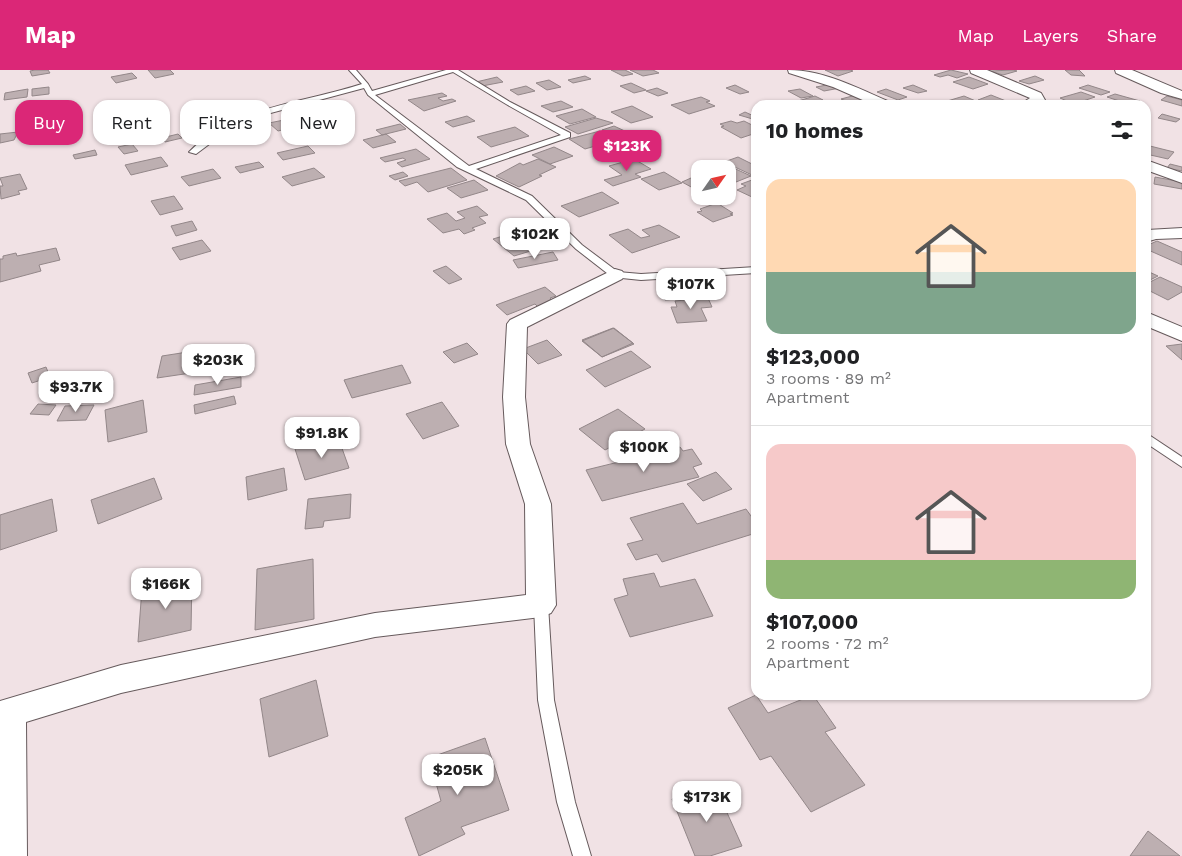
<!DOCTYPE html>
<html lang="en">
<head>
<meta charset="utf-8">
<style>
	body { margin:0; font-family:"Work Sans",sans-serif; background:#f2f2f2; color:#202124; height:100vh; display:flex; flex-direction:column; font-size:19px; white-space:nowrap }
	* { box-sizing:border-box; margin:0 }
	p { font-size:16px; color:#757577 }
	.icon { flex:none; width:28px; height:28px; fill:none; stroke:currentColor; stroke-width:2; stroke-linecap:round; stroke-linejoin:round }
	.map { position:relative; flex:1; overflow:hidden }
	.side { position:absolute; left:751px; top:30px; width:400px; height:600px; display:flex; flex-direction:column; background:#fff; border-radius:15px; box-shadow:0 1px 4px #0004 }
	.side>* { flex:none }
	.guide { position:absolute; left:15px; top:30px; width:475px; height:45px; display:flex; gap:10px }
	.needle { width:32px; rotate:56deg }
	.tools { position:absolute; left:691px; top:90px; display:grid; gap:10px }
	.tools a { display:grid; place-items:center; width:45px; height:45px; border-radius:10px; background:#fff; box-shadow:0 1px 4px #0004; font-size:25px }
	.price { position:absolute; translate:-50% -42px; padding:0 11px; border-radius:10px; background:#fff; color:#222; font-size:16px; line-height:32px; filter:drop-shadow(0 1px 2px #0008) }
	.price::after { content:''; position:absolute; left:50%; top:30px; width:15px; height:11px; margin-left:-8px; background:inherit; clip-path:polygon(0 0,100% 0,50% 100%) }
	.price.on { background:#db2777; color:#fff }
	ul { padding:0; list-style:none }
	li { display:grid; align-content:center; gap:10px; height:265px; padding:0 15px }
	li+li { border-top:1px solid #e0e0e0 }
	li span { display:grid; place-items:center; height:155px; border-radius:15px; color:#555 }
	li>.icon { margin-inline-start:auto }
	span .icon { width:90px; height:90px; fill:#fffc; stroke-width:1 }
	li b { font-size:21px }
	h2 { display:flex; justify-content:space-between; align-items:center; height:60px; padding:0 15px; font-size:21px }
	.pill { padding:0 18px; border-radius:15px; background:#fff; box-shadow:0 1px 4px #0004; font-size:18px; line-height:45px }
	.pill.on { background:#db2777; color:#fff }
	header { display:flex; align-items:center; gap:30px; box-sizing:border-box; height:70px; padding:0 25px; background:#db2777; color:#fff }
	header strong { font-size:24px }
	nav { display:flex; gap:28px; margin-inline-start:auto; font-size:18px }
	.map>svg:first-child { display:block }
	.building { fill:#bdafb1; stroke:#938789 }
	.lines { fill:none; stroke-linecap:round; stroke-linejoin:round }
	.service-casing { stroke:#665a5c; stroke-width:2 }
	.minor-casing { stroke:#665a5c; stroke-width:2 }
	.service { fill:#fff; fill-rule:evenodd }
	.minor { fill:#fff; fill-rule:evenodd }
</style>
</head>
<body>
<header>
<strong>Map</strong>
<nav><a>Map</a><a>Layers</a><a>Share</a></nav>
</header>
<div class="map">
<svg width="1182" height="786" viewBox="0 0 1182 786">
	<rect width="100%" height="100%" fill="#f1e2e5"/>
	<path class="building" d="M35 0H48L50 3 32 6 30 1Z
		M148 0H170L174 4 155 8Z
		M611 0H625L633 4 623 6Z
		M630 0H653L659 3 643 6Z
		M825 0H850L853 1 838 6Z
		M951 0 968 4 957 8 948 5 940 7 934 5Z
		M1013 0 1017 1 1003 5 990 1Z
		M1065 0H1079L1085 6 1071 5Z
		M132 3 137 8 116 13 111 7Z
		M585 6 591 9 573 13 568 10Z
		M1035 6 1044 10 1029 14 1019 11Z
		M497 7 503 12 482 16 476 12Z
		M969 7 988 14 973 19 953 12Z
		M549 10 561 17 547 20 536 13Z
		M631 13 646 20 634 23 620 16Z
		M832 14 840 18 824 21 816 17Z
		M735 15 749 22 740 24 726 18Z
		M913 15 927 21 918 23 903 18Z
		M1088 15 1110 22 1101 25 1079 18Z
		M526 16 535 21 518 25 510 20Z
		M49 17V24L32 26V19Z
		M657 18 668 23 658 26 646 21Z
		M28 19 27 27 4 30 5 23Z
		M800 19 813 26 801 28 788 21Z
		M886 19 907 27 898 30 877 22Z
		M1081 22 1095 27 1074 34 1060 28Z
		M442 23 447 26 438 28 443 31 452 29 456 31 424 41 408 30Z
		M1115 24 1140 31 1132 35 1107 27Z
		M856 25 875 35H856L841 29Z
		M991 25 1006 31 992 35 978 30Z
		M815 26 823 30 806 35 798 31Z
		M964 26 978 32 968 35H951L944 32Z
		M1167 26 1182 30V36L1161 30Z
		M701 27 710 31 706 32 715 36 689 44 671 35Z
		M127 31 123 40 109 41 113 32Z
		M561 31 573 37 553 42 541 36Z
		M338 33 349 44 328 47 325 44 334 42 330 39 311 42 308 39Z
		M632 36 653 47 631 53 611 42Z
		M582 39 596 47 570 54 556 46Z
		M745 42 756 47V50L739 45Z
		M1162 44 1180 49 1176 52 1158 48Z
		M467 46 475 51 453 57 445 52Z
		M596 48 613 53 578 64 565 57Z
		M289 49 298 56 278 61 269 53Z
		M731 51 737 53 744 51 756 57V63L741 68 721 57 724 56 720 54Z
		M400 54 406 59 382 65 376 60Z
		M614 56 627 62 615 66 602 60Z
		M515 57 529 66 491 77 477 67Z
		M600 61 616 70 585 79 569 69Z
		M18 62 14 70 0 73V64Z
		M178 64 182 68 165 72 162 68Z
		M386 64 396 72 373 78 363 70Z
		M132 74 138 81 124 84 118 77Z
		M1146 75 1174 82 1168 89 1146 84Z
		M308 76 315 83 283 90 277 83Z
		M554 77 573 86 550 94 532 85Z
		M416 79 430 89 402 97 397 93 406 90 403 88 385 92 380 88Z
		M95 80 97 85 75 89 73 85Z
		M161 87 168 96 131 105 125 95Z
		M738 87 756 96V103L752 105 724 92Z
		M538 89 556 97 539 105 542 106 519 117 496 106 520 93 523 95Z
		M634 89 651 99 635 104 641 107 613 116 604 110 622 105 609 96Z
		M718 91 751 106 731 114 728 113V99H699Z
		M259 92 264 97 240 103 235 97Z
		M1170 94 1182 97V101L1167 98Z
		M314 98 325 107 292 116 282 107Z
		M451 98 467 110 428 122 417 112 405 116 399 111Z
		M213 99 221 108 189 116 181 107Z
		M403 102 408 106 395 110 389 106Z
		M664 102 682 113 659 120 641 109Z
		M20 104 27 119 18 121 20 124 1 129 0 116H3L0 108Z
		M1155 107 1182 112V119L1154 114Z
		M691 108 700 113V115L693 118 682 112Z
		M474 110 488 120 461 128 447 118Z
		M752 110 756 112V125L752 127 737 120 746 116 741 114Z
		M602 122 619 133 579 147 561 136Z
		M174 126 183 139 160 145 151 131Z
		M717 133 733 143 730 144 733 145 713 152 697 142 702 141 700 139Z
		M477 136 488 145 479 147 486 153 472 158 475 160 464 164 459 159 443 163 427 149 447 143 456 151 465 148 457 142Z
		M192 151 197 160 176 166 171 156Z
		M659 155 680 167 632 183 609 165 628 159 641 168 650 166 642 160Z
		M513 163 534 180 514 186 493 169Z
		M202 170 211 181 180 190 172 178Z
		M1157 171 1182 182V195L1146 179V176Z
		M56 178 60 190 39 195 41 201 0 212V189H3V186L16 183 17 186Z
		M553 182 558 190 518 198 513 190Z
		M446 196 462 209 449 214 433 201Z
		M1146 202 1147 201 1158 206 1148 211H1146Z
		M1160 207 1182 217V222L1168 230 1146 219V214Z
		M703 211 711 226 665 230 658 215Z
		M545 217 556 226 550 228 554 232 539 238 535 234 507 245 496 235Z
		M708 228 712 237 701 238 707 251 677 253 671 237H677L675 231Z
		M613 258 633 273 602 287 582 270Z
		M614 258 634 274 602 287 582 271Z
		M547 270 562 285 538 294 523 279Z
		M467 273 478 284 454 293 443 282Z
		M1182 274V290L1166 276Z
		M194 281 191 303 157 308 162 286Z
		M631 281 651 297 605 317 586 300Z
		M402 295 411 313 352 328 344 310Z
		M46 297 50 307 32 313 28 303Z
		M241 307V317L194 325 195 315Z
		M234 326 236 334 195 344 194 335Z
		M143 330 147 362 108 372 105 340Z
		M442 332 459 356 423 369 406 344Z
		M38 334 56 335 49 345 30 344Z
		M94 335 86 350 57 351 65 336Z
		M618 339 645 359 605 380 579 359Z
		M338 367 349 398 305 410 295 379Z
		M680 377 683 381 692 379 702 394 693 397 699 407 602 431 586 400Z
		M284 398 287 420 248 430 246 407Z
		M716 402 732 419 703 431 687 414Z
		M154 408 162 429 98 454 91 430Z
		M351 424 350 448 324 451 323 457 305 459 308 429Z
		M52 429 57 461 0 480V445Z
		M683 433 697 454 746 439 756 453V463L662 492 657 484 636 490 627 474 643 470 630 448Z
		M313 489 314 549 255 560 257 499Z
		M654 503 660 517 695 509 713 546 630 567 614 529 628 525 623 509Z
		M192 507 191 560 138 572 142 518Z
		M316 610 328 666 269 687 260 629Z
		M756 625 768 643 813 625 836 658 825 662 865 715 811 742 771 686 760 690 728 638Z
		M485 668 509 740 461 757 465 764 419 786 405 748 441 731 429 688Z
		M715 716 742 776 710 786H695L672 729Z
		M1148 761 1180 786H1130Z"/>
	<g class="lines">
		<defs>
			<path id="service" d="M349 0H356L368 14 372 21 446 0H458L510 32 570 63V67L476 99 532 126 582 175 618 202 641 204 756 197V203L641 210 612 207 576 179 526 130 457 97 368 25 364 18 252 48 232 57 196 84 189 82C234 36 304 33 362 14ZM453 2 506 34 561 65 469 96 375 25Z
				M1146 363 1182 387V397L1146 373Z
				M541 529 546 531 548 535 554 630 575 732 591 786H573L557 732 538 630 534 535 536 531Z"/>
			<path id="minor" d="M788 0C824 0 857 18 890 32L892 35H874L833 17 789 3Z
				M970 0H987L1041 23 1045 30 1038 35H1019L1030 28 971 3Z
				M1115 0H1132L1182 21V29L1161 23 1116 3Z
				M1146 90 1182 103V113L1146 100Z
				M1182 158V168L1156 169 1146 172 1147 160Z
				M615 199 622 201 625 205 622 209 527 257 525 327 530 374 551 434 556 535 551 543 541 547 375 567 121 623 26 652 27 786H0V631L121 595 375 543 526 525 525 434 506 374 503 327 507 254 510 250Z
				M1146 242 1182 257V271L1146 256Z"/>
		</defs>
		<use href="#service" class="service-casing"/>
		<use href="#minor" class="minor-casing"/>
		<use href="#service" class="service"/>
		<use href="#minor" class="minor"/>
	</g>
</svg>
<div class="tools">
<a><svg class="needle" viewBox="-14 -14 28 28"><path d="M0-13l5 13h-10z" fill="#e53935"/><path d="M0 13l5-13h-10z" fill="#757577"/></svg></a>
</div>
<b class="price on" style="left:627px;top:102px">$123K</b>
<b class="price" style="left:535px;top:190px">$102K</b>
<b class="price" style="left:691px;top:240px">$107K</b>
<b class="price" style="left:218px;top:316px">$203K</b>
<b class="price" style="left:76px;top:343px">$93.7K</b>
<b class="price" style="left:322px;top:389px">$91.8K</b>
<b class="price" style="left:644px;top:403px">$100K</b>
<b class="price" style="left:166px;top:540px">$166K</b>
<b class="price" style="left:458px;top:726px">$205K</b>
<b class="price" style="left:707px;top:753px">$173K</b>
<div class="guide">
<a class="pill on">Buy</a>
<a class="pill">Rent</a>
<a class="pill">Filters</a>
<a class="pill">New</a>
</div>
<section class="side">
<h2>10 homes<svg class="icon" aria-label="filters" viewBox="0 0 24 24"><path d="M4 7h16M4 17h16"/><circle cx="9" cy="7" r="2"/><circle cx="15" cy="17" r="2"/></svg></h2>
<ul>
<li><span style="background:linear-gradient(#ffd9b3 60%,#7fa58c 0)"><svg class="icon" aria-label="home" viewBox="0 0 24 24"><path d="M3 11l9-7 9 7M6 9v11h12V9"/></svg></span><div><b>$123,000</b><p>3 rooms · 89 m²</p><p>Apartment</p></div></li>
<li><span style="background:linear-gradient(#f6c9c9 75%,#8fb573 0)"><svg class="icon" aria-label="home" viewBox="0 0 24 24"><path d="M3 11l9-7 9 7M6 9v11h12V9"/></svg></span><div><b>$107,000</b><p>2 rooms · 72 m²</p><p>Apartment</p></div></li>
</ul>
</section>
</div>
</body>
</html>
